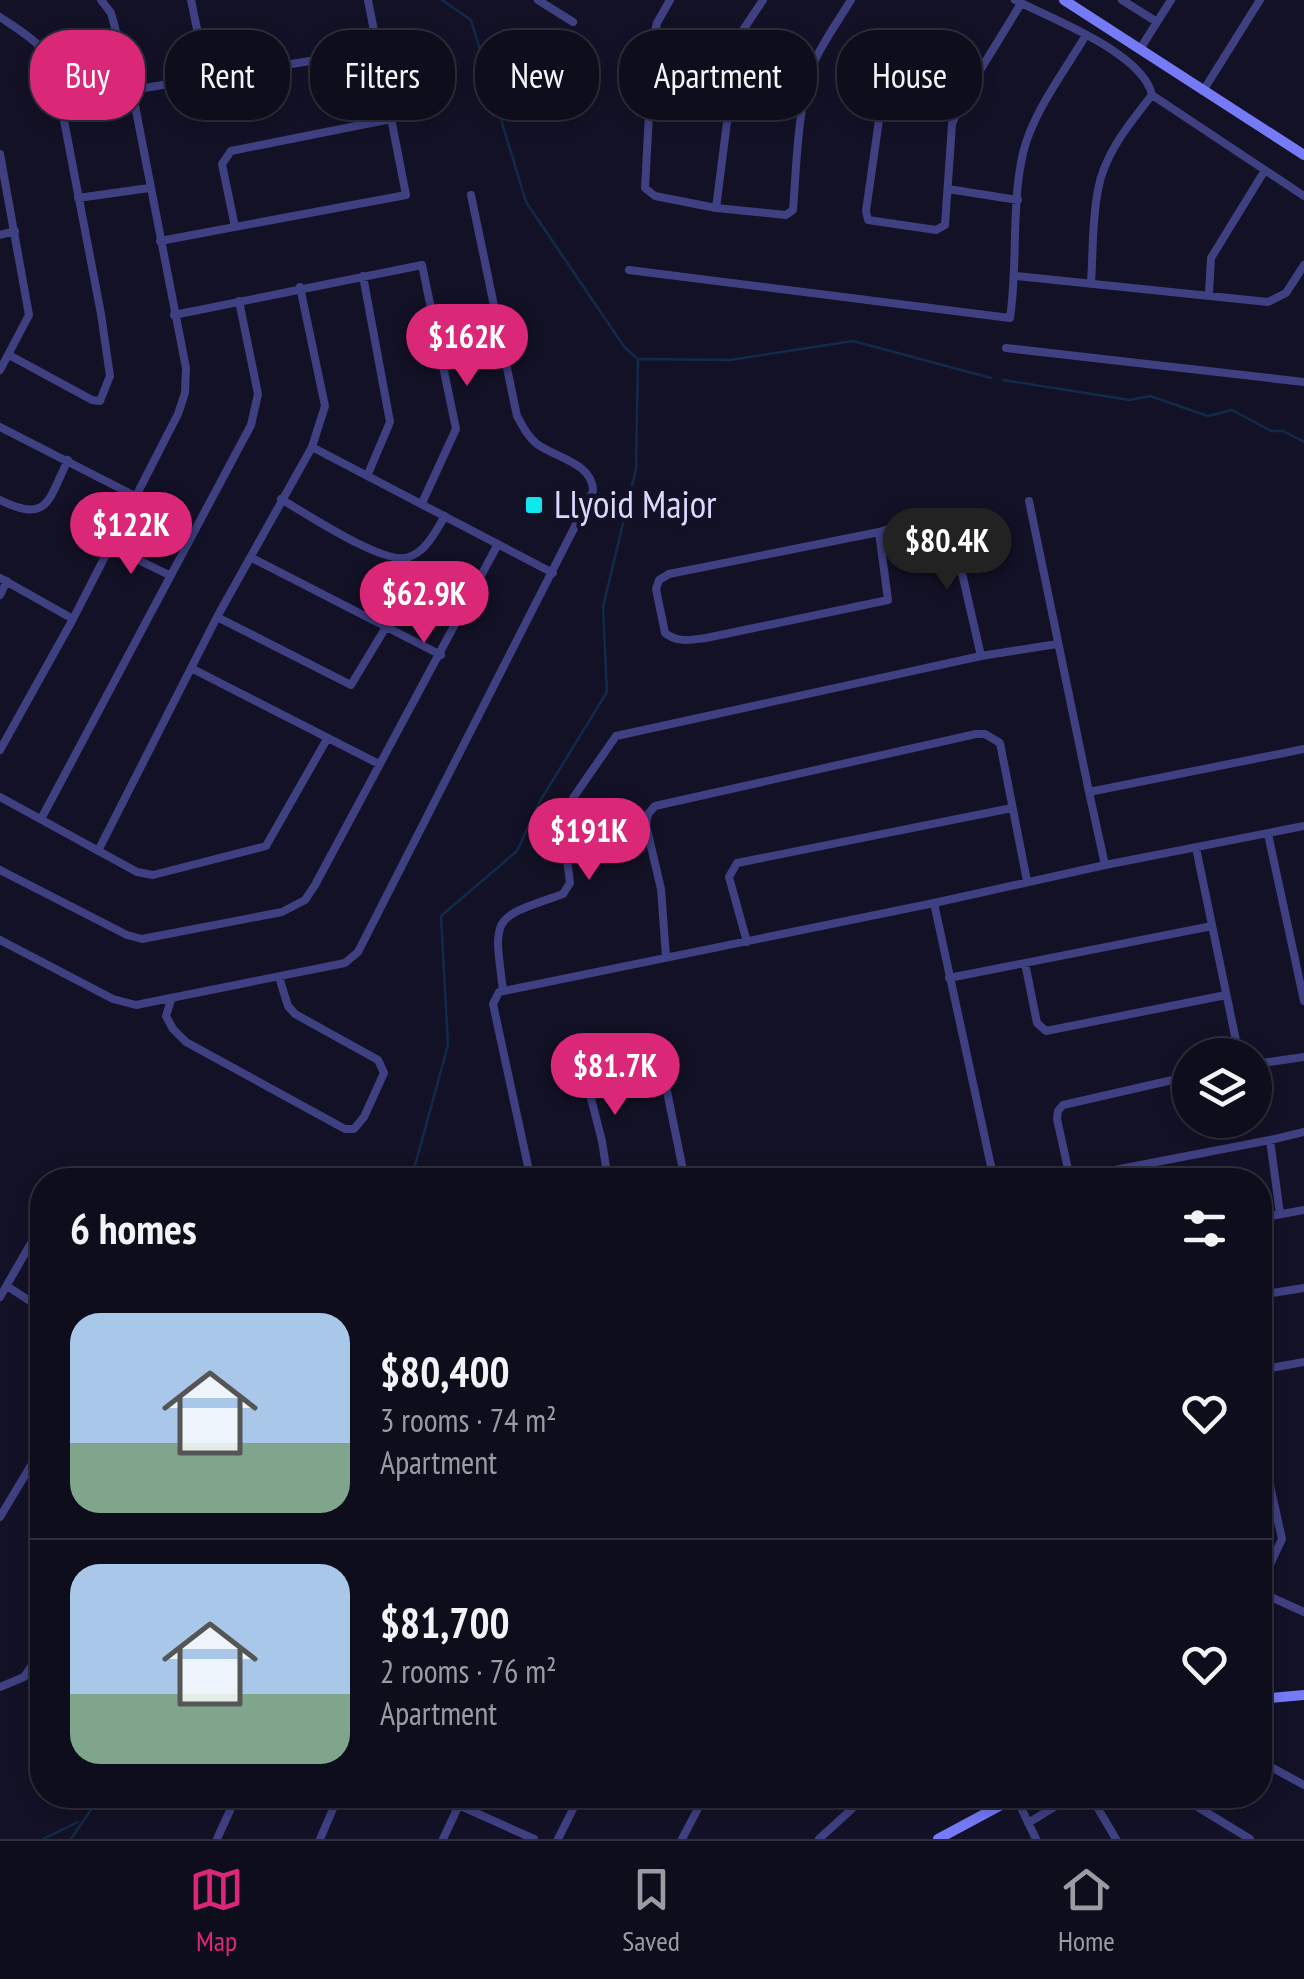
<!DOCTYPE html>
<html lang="en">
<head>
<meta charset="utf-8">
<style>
	body { margin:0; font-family:"PT Sans Narrow",sans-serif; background:#1c1b29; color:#f1f3f6; height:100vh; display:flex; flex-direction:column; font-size:38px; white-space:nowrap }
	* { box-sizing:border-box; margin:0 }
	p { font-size:32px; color:#9b9ca3 }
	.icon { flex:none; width:55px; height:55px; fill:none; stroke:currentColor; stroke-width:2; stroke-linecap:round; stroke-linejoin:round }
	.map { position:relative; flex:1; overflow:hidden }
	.sheet { position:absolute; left:30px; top:1168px; width:1242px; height:640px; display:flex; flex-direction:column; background:#0e0d1c; border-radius:40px; box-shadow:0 5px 15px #0003,0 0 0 2px #2e2d3b }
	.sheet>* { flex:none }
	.guide { position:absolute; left:30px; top:30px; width:1245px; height:90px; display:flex; gap:20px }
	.tools { position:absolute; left:1172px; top:1038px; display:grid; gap:20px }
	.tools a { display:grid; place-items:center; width:100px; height:100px; border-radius:50%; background:#0e0d1c; box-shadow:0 5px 15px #0003,0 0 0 2px #2e2d3b; font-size:50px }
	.price { position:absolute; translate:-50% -85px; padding:0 22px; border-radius:35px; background:#db2777; color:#fff; font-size:32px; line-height:65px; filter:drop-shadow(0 2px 5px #0008) }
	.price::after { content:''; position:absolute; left:50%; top:60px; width:30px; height:22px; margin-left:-15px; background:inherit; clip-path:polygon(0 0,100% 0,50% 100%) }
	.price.active { background:#222; color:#fff }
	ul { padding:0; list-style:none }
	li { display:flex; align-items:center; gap:30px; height:250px; padding:0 40px }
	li+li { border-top:2px solid #2e2d3b }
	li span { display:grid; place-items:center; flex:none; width:280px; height:200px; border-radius:30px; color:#555 }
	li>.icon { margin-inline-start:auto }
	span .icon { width:120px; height:120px; fill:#fffc; stroke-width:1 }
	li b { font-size:42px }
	h2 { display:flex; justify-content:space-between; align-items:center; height:120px; padding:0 40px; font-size:42px }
	.tag { padding:0 35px; border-radius:40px; background:#0e0d1c; box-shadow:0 5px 15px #0003,0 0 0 2px #2e2d3b; font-size:35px; line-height:90px }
	.tag.active { background:#db2777; color:#fff }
	.dock { display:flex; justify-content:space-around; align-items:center; height:140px; border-top:2px solid #2e2d3b; background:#0e0d1c; font-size:28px; color:#9b9ca3 }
	.dock a { display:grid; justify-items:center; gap:5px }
	.dock .active { color:#db2777 }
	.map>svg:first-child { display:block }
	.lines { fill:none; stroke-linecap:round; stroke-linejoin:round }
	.stream { stroke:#122a49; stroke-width:2.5 }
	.street { stroke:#3f4082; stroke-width:8 }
	.secondary { stroke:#757af7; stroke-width:10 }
	.poi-dot { fill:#10e8f1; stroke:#131126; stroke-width:4 }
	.labels { text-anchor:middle; stroke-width:9; stroke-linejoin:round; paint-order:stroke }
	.poi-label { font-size:38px; fill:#dad8fd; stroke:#131126; text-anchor:start }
</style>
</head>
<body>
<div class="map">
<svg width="1304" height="1839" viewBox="0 0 1304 1839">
	<rect width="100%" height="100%" fill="#131126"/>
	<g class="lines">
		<path class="stream" d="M442 0 471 20 526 202 625 348 637 358
			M639 359 730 360 853 341 991 378
			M1003 380 1130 400 1150 396 1208 416 1232 410 1271 431H1283L1304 442
			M411 1180 448 1045 441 916 517 851 540 801 607 692 603 607 636 469 638 359
			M43 1839 78 1822
			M71 1839 101 1795"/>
		<path class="street" d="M191 0 207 77
			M538 0 573 22
			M670 0 657 23 653 40 645 188 655 196 716 208
			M763 0 741 33 736 52 716 208 786 215 793 210C797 163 797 96 818 54 828 35 840 18 851 0
			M1015 0C1052 19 1143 53 1152 95L1304 196
			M1122 0 1157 22
			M0 17C22 32 43 43 54 68L101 314 110 376 100 401 92 400 9 355
			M1140 49 1171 0
			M977 81 926 45 908 49 884 85 866 211 868 220 936 230 945 225 952 124C969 83 999 42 1021 3
			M132 90 377 50
			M1203 91 1260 0
			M0 154 29 315 0 370
			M948 189 1018 200
			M78 198 149 188
			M235 227 222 164 231 151 391 119
			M0 235 15 231
			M160 241 406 195 368 0
			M629 270 1010 318C1018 265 1011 205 1023 153 1033 112 1064 72 1086 35
			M363 276 390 422 368 474
			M1016 276 1268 302 1286 293 1304 265
			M1091 284C1093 253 1092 220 1098 190 1104 154 1130 123 1152 95
			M1209 294 1211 258 1265 170
			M174 315 422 265 456 429 422 503
			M1006 348 1304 382
			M0 427 135 496
			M312 447 553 573
			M281 499C305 513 386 567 409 557 427 551 436 530 445 516
			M0 500C49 524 48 500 68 460
			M1029 501 1089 792
			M879 532 669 574 659 580 656 589 665 633C678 643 690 640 706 638L888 600 879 532 939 513 946 515 950 521 981 656
			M110 546 169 575
			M252 558 441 655
			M0 578 73 619
			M0 595 7 581
			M217 617 351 685 386 627
			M191 668 379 764
			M1304 749 1089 792 1105 865 1304 826
			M0 750 73 619 178 414 185 393 186 368 132 90 111 13 101 0
			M0 797 137 872 153 875 266 846 327 739
			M41 819 251 425 258 394 239 301
			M1268 834 1304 1001
			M1196 848 1239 1055
			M98 851 217 617 312 447 325 406 300 287
			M0 870 127 935 142 939 282 912 305 900 315 885 498 544
			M934 903 1105 865
			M0 940 113 999 136 1005 345 963 358 952 593 491C593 463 556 458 537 444 528 437 523 427 517 416L471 195
			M747 942 729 877 737 863 1012 808
			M666 957 661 889 646 825 648 814 655 806 976 734H985L1000 743 1027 881
			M1025 963 1037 1023 1046 1031 1226 995
			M949 978 1212 926
			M503 990C493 914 492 919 563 894L570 883 566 851 573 825V798L616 736 981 656 1057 644
			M171 1000 166 1016 173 1029 186 1042 345 1129H354L364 1117 384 1073 378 1060 295 1014 288 1006 279 977
			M1255 1064 1304 1057
			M1270 1140 1304 1132
			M1070 1178 1057 1119 1058 1111 1063 1105 1190 1076
			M531 1180 493 1004 499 992 934 903 994 1180
			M608 1180 602 1141 582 1063 583 1056C605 1045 642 1031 659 1052L685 1180
			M1063 1180 1270 1140 1280 1214
			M1260 1218 1304 1210
			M7 1286 42 1309
			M1260 1295 1304 1288
			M0 1297 42 1224
			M1260 1370 1304 1362
			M1260 1441 1282 1539 1260 1586
			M0 1517 42 1447
			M1260 1592 1304 1612
			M0 1687 24 1677 42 1651
			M1260 1761 1304 1785
			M436 1795 534 1839
			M1015 1795 1036 1839
			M1090 1795 1116 1839
			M1178 1795 1250 1839
			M1028 1823 1074 1795
			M217 1839 237 1795
			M320 1839 339 1795
			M443 1839 459 1805
			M558 1839 580 1795
			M682 1839 705 1795
			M819 1839 867 1795"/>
		<path class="secondary" d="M1064 0 1304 155
			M1260 1699 1304 1695
			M938 1839 1020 1795"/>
	</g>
	<rect class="poi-dot" x="524" y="495" width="20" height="20" rx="5"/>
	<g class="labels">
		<g class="poi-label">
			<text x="554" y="518">Llyoid Major</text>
		</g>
	</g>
</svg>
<div class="tools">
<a><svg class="icon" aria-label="layers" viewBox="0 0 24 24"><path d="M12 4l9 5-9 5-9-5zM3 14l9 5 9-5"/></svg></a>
</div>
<b class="price" style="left:467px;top:389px">$162K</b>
<b class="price" style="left:131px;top:577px">$122K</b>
<b class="price active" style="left:947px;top:593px">$80.4K</b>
<b class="price" style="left:424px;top:646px">$62.9K</b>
<b class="price" style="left:589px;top:883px">$191K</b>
<b class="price" style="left:615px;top:1118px">$81.7K</b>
<div class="guide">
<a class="tag active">Buy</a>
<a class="tag">Rent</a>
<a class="tag">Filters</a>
<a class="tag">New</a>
<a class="tag">Apartment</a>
<a class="tag">House</a>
</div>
<section class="sheet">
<h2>6 homes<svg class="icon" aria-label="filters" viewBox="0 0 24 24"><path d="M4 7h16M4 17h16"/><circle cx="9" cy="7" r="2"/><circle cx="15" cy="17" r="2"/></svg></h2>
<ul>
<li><span style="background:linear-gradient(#a9c7e8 65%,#7fa58c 0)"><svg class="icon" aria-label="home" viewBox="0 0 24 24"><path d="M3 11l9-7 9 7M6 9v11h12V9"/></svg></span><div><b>$80,400</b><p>3 rooms · 74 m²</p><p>Apartment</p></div><svg class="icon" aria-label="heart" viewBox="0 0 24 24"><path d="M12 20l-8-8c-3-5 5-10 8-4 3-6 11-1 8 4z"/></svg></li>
<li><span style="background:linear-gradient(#a9c7e8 65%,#7fa58c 0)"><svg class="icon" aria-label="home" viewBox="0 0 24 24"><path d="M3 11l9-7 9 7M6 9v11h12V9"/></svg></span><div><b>$81,700</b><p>2 rooms · 76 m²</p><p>Apartment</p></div><svg class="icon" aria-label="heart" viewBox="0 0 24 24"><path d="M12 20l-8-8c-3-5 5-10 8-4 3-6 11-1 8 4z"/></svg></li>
</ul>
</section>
</div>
<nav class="dock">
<a class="active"><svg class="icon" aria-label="map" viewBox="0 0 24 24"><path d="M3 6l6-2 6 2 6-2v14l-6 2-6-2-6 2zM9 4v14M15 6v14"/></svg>Map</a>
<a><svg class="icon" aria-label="saved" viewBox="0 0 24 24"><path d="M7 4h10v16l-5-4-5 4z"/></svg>Saved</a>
<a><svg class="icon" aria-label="home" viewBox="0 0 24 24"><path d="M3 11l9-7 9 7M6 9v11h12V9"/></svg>Home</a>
</nav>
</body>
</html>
